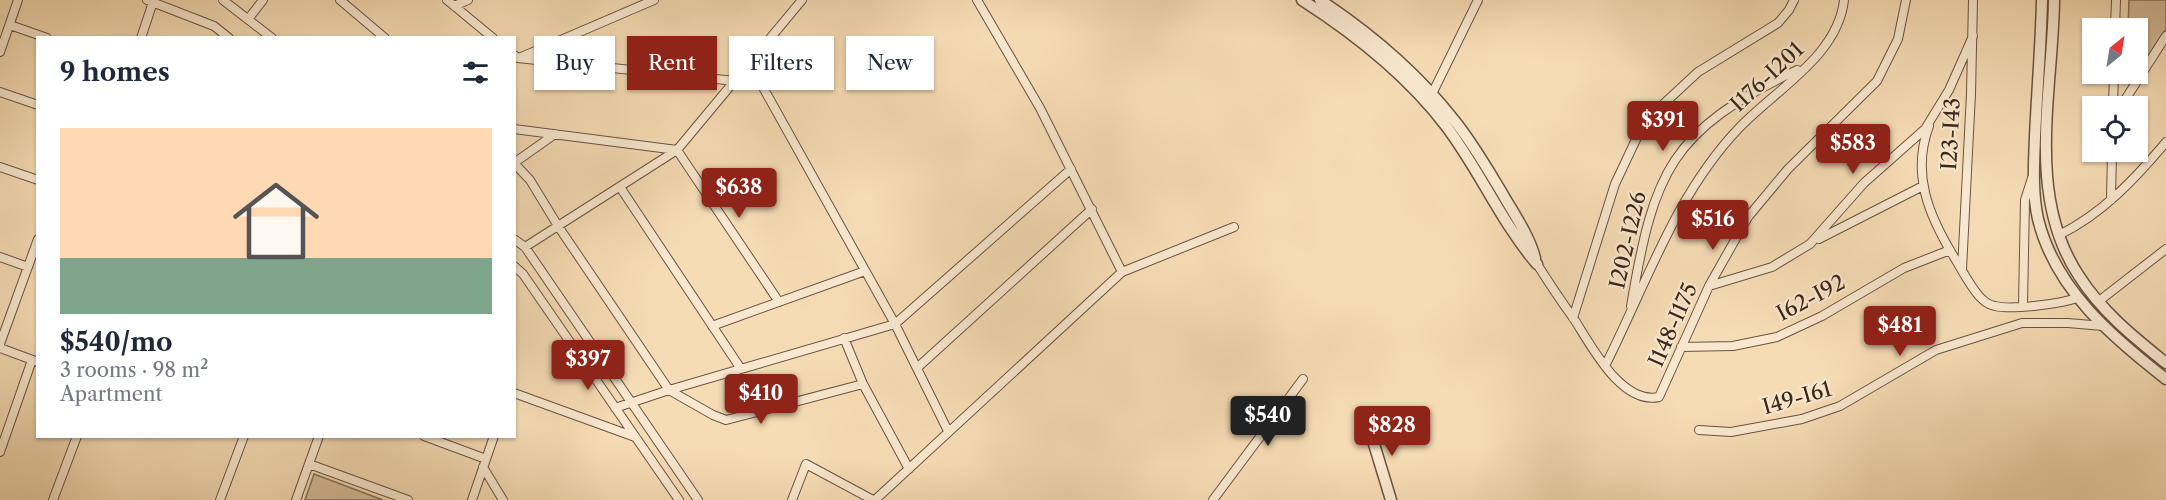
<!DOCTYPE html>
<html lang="en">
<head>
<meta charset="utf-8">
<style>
	body { margin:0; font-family:"Libre Caslon Text",serif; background:#f6f6f7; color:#1f2937; height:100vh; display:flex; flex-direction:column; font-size:22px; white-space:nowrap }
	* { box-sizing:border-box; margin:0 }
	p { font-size:20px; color:#747a83 }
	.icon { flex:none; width:33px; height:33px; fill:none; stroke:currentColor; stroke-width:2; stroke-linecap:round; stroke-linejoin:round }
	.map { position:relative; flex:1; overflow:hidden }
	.drawer { position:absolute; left:36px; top:36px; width:480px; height:402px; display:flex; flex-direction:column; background:#fff; border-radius:0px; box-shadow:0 2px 4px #0004 }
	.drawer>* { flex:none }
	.hud { position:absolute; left:534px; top:36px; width:570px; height:54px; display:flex; gap:12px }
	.needle { width:39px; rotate:30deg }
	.controls { position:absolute; left:2082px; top:18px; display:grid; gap:12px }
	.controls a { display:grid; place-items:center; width:66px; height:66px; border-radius:0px; background:#fff; box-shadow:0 2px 4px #0004; font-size:30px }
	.price { position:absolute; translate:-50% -51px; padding:0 14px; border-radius:6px; background:#8f2418; color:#fff; font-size:20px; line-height:39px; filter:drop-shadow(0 2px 3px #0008) }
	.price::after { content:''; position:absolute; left:50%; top:36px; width:18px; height:14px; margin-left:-9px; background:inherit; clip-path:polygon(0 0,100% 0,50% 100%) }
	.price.current { background:#222; color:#fff }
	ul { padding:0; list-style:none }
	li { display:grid; align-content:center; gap:12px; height:318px; padding:0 24px }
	li span { display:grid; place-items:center; height:186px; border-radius:0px; color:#555 }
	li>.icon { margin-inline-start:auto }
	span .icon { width:108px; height:108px; fill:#fffc; stroke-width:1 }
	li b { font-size:26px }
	h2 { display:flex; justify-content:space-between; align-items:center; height:72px; padding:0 24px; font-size:26px }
	.tag { padding:0 21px; border-radius:0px; background:#fff; box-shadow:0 2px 4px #0004; font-size:21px; line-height:54px }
	.tag.current { background:#8f2418; color:#fff }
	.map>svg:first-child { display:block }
	.green { fill:#d6bd9b; stroke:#89725b; stroke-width:1.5 }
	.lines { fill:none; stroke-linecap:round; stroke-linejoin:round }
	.minor-casing { stroke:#6a5442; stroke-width:10 }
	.tertiary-casing { stroke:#6a5442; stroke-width:13 }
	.minor { stroke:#f9e8cf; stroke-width:8 }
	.tertiary { stroke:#f9e8cf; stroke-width:10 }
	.labels { text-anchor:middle; stroke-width:4.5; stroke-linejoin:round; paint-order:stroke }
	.street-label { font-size:21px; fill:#3c271b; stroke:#f9e8cf }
</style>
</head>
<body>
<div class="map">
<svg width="2166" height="500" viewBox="0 0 2166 500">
	<rect width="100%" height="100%" fill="#f6dcb5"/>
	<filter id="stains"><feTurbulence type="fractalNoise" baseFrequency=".00333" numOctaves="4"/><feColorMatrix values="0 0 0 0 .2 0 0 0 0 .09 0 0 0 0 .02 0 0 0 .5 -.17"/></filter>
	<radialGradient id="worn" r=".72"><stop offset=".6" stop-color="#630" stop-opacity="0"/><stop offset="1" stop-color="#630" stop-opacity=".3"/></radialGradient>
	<path class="green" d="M2129 0H2166V29L2133 84 2130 85 2127 82 2128 74H2138V28H2128Z
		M314 474 383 500H305Z"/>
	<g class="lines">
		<defs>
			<path id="minor" d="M147 0 214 26 229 38
				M223 0 272 38
				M340 0 385 38
				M447 0 493 38
				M977 0 1040 108 1122 272
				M454 6 468 0
				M249 18 263 0
				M10 25 47 38
				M2115 28 2116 0
				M141 38 153 2
				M0 52 18 0
				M514 55 518 58 735 81
				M519 58 654 0
				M750 64 895 324 948 431
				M0 92 38 105
				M1432 94 1478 0
				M2113 106 2114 74
				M2121 106 2166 36
				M1929 126C1911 174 1929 216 1954 257 1962 270 1969 284 1979 296 1984 301 1988 305 1995 306 2012 310 2060 304 2077 298
				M514 129 677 150 779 302
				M514 163 530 180 558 226 669 390 713 415 726 420 863 384
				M514 163 555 134
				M0 167 38 180
				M620 187 741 369
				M2111 200 2112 152
				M2059 235C2102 214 2135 179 2166 142
				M514 239 525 247 698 500
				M1819 239 1923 186
				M525 247 677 150 802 0
				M0 257 28 267
				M1537 264C1549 283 1561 301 1574 319 1591 345 1621 405 1659 397L1709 286 1748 217 1788 169 1877 81 1898 39 1906 0
				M514 266 523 274 679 500
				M1962 269 1971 94 1973 0
				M1709 286 1772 267 1810 244 1864 183 1925 129 1949 90 1973 36
				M2099 301 2166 249
				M2023 305 2025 200 2032 178
				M1631 306C1654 171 1670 131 1797 70
				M1573 318 1615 184 1640 131 1657 110 1698 72 1778 23 1789 10 1794 0
				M712 326 865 271
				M844 338 863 384 909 469
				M0 344 38 239
				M1681 347 1733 346 1777 337 1822 316 1904 268 1950 250
				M0 348 38 362
				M1605 366C1646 285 1675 195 1739 128 1775 90 1838 56 1844 0
				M917 368 1092 209
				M514 393 635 437
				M615 408 669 390 895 324 1071 169
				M1699 430 1731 432 1802 419 1840 406 1936 350 2022 323H2068L2103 326
				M424 436 486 459
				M0 452 32 360
				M309 464 408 500
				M483 467 503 500
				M53 500 77 436
				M220 500 244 436
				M296 500 319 436
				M472 500 494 436
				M792 500 806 464 873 500
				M875 500 1122 272 1234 227
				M1213 500 1303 379"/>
			<path id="tertiary" d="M1302 0C1355 34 1408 76 1446 126 1480 171 1501 222 1537 264
				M1320 0C1370 33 1417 73 1454 120 1472 142 1487 168 1502 193 1514 214 1529 235 1535 258
				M2042 0C2041 46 2037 91 2035 137 2034 163 2032 192 2038 219 2055 289 2112 337 2166 379
				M2054 0C2053 91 2025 195 2079 276 2101 311 2135 338 2166 363
				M1367 421 1391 500"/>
		</defs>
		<use href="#minor" class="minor-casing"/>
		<use href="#tertiary" class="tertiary-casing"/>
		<use href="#minor" class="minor"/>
		<use href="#tertiary" class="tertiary"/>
	</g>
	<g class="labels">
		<g class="street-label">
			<text transform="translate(1767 77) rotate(-43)" y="7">I176-I201</text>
			<text transform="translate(1951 134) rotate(-87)" y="7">I23-I43</text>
			<text transform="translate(1628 240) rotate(-77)" y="7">I202-I226</text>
			<text transform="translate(1811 298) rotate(-28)" y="7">I62-I92</text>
			<text transform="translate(1673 325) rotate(-66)" y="7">I148-I175</text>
			<text transform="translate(1797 398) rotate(-16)" y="7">I49-I61</text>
		</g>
	</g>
	<rect width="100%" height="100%" filter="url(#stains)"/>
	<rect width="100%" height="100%" fill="url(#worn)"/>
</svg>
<div class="controls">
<a><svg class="needle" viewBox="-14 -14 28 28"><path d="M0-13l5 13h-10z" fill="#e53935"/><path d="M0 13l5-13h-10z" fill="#747a83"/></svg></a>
<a><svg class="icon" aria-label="locate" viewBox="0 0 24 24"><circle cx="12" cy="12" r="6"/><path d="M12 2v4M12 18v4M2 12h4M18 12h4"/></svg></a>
</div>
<b class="price" style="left:1663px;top:152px">$391</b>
<b class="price" style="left:1853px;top:175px">$583</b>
<b class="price" style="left:739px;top:219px">$638</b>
<b class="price" style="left:1713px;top:251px">$516</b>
<b class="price" style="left:1900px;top:357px">$481</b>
<b class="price" style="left:588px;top:391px">$397</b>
<b class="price" style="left:761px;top:425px">$410</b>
<b class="price current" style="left:1268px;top:447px">$540</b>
<b class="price" style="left:1392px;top:457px">$828</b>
<div class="hud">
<a class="tag">Buy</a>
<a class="tag current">Rent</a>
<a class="tag">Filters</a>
<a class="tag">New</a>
</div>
<section class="drawer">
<h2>9 homes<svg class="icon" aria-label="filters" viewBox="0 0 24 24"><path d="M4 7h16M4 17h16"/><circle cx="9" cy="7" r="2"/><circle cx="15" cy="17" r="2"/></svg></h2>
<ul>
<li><span style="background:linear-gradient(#ffd9b3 70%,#7fa58c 0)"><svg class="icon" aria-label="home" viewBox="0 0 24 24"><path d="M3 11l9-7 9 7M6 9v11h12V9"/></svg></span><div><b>$540/mo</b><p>3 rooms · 98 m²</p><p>Apartment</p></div></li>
</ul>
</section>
</div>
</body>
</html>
